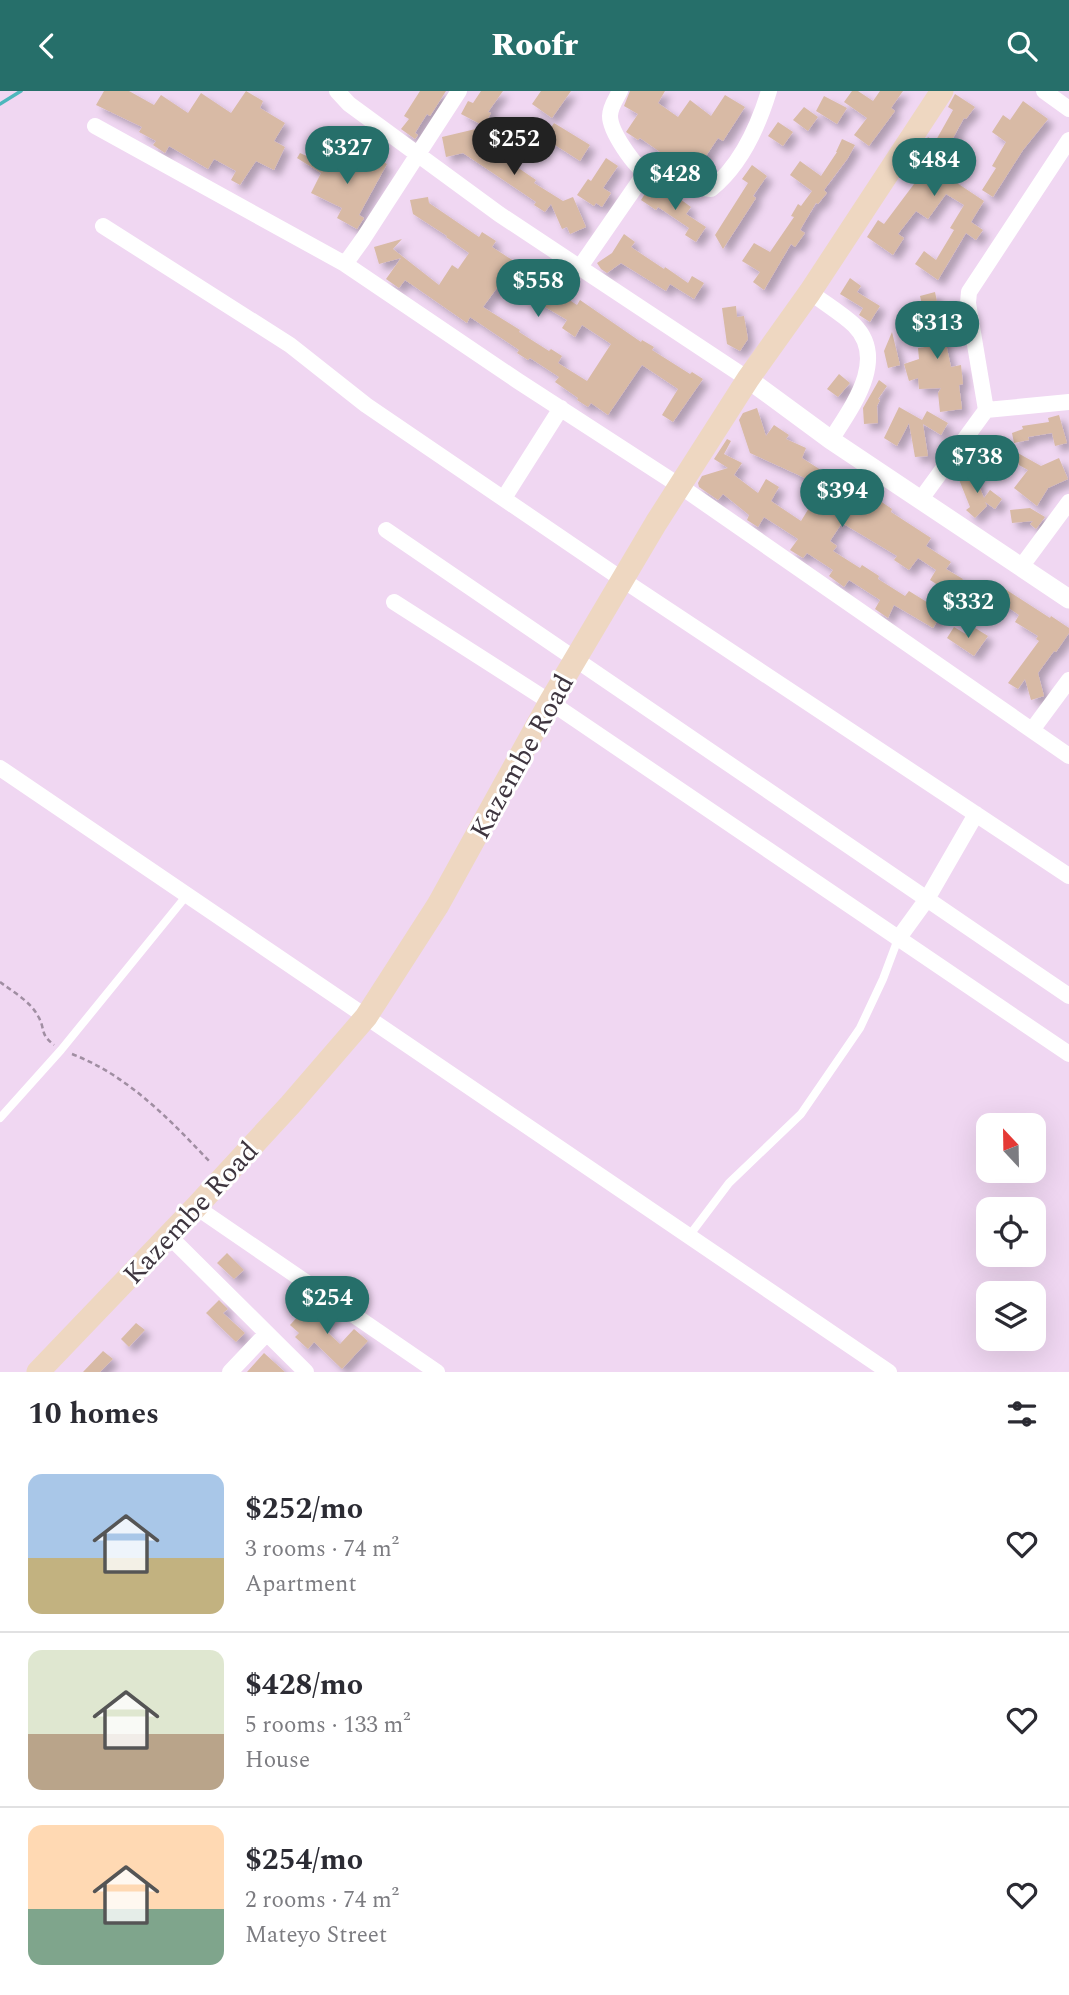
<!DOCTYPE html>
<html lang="en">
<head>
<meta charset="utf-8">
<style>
	body { margin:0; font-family:Spectral,serif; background:#f2f2f3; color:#2b2b33; height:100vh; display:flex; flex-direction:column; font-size:26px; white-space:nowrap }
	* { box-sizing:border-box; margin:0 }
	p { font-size:23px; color:#7c7c81 }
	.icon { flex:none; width:38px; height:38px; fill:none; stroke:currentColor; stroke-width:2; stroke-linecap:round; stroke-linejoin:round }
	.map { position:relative; height:1281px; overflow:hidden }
	.details { display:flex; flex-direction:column; background:#fff; flex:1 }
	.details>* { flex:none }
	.needle { width:46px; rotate:338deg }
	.tools { position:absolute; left:976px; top:1022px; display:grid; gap:14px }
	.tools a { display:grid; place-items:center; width:70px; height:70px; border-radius:14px; background:#fff; box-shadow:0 7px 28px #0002; font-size:35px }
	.price { position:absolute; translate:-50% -60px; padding:0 16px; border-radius:24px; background:#266f6a; color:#fff; font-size:23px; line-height:46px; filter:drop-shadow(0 2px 4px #0008) }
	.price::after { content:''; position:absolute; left:50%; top:42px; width:21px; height:16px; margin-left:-10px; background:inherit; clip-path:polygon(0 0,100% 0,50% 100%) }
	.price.selected { background:#222; color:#fff }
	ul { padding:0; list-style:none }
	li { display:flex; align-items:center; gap:21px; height:175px; padding:0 28px }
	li+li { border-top:2px solid #e1e1e2 }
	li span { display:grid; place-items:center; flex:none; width:196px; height:140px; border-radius:14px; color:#555 }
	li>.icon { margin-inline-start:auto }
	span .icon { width:84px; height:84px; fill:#fffc; stroke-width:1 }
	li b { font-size:30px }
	h2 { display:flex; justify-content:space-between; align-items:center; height:84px; padding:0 28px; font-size:30px }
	header { display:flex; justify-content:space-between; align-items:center; height:91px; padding:0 28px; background:#266f6a; color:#fff; font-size:32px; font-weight:800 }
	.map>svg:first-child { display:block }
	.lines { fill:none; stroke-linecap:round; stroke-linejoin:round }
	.stream { stroke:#4cb7bc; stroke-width:3.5 }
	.building { fill:#d8baa5; fill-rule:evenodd; filter:url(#shadow) }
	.path { stroke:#a08ea2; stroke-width:2.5; stroke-dasharray:5 3.5; stroke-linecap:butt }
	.service { stroke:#fff; stroke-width:8 }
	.minor { stroke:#fff; stroke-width:16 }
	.tertiary { stroke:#fff; stroke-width:19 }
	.secondary { stroke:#eed7c1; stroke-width:23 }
	.labels { text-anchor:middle; stroke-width:6; stroke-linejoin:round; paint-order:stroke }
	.street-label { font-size:28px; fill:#3e353f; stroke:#fff }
</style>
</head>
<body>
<header><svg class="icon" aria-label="back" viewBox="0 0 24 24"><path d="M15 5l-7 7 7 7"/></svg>Roofr<svg class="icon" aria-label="search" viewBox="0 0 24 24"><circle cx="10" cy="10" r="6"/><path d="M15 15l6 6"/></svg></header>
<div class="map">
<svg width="1069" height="1281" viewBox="0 0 1069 1281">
	<defs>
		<filter id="shadow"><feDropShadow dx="6" dy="6" stdDeviation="3.5" flood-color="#0004"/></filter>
	</defs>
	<rect width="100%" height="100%" fill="#f0d7f2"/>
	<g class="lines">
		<path class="stream" d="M0 13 21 0"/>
	</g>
	<path class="building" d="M104 0H129L154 14 161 4 188 22 201 2 231 22 246 0 263 10 260 17 285 32 274 50 285 56 274 79 256 70 240 94 231 89 236 80 214 68 208 78 169 55 165 62 153 54 156 50 139 41 142 36 96 14Z
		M420 0H446L430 25 427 23 415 42 418 44 415 48 401 38 409 28 404 25Z
		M481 0H503L488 21 491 22 484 35 461 23 468 10 473 12Z
		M541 0H571L552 27 532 13Z
		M630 0H665L658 12 678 26 690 9 711 25 725 4 745 16 723 50 718 47 700 74 680 61 673 70 640 47 638 49 626 41 638 23 624 15Z
		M852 0H858L873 10 880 0H903L891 17 895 20 869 55 854 44 867 27 844 11Z
		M955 3 975 16 966 28 964 27 947 58 951 61 941 77 944 79 942 81 954 90 984 110 971 131 983 139 976 149 966 142 938 189 915 173 924 160 936 169 954 139 950 137 964 114 946 103 928 128 916 120 898 143 904 147 893 164 867 146 878 129 884 133 926 77 922 74 929 64 920 59 928 46 935 51 953 19 948 16Z
		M824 5 847 17 837 33 816 20Z
		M1023 10 1048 28 1023 59 993 106 982 99 996 77 992 75 1006 51 992 41 1003 24 1010 29Z
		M804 16 818 26 808 40 793 29Z
		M778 31 793 41 783 55 768 45Z
		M554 32 590 54 580 70 544 47Z
		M484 36 477 49 536 89 534 92 563 110 573 106 586 136 570 143 567 136 562 138 551 113 545 121 534 114 536 111 463 62 446 66 442 46Z
		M842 48 855 54 848 67 824 99 827 102 818 113 816 112 800 139 805 142 795 156 791 153 764 199 753 191 760 181 742 170 754 152 770 161 794 126 791 125 798 113 801 115 812 100 790 84 800 70 821 85 837 61H836Z
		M366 61 387 73 359 124 364 127 357 138 337 127 342 117 311 102 321 82 297 67 300 62 311 67 314 63 326 71 324 73 352 85Z
		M606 67 618 75 603 97 611 102 602 116 596 112 594 115 577 104 588 88 591 90Z
		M752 74 767 85 753 105 756 107 723 158 715 144 748 92 742 88Z
		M650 95 677 113 680 108 691 116 686 123 706 136 696 151 685 144 689 137 658 116 656 119 641 109Z
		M428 106 429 112 479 146 482 141 496 150 492 156 531 181 530 183 577 214 580 209 641 251 642 249 654 256 652 259 690 283 692 281 703 288 673 331 662 324 678 298 642 274 608 324 591 312 588 316 577 309 578 307 555 291 559 286 530 267 528 269 517 262 519 259 470 226 467 232 405 189 399 197 386 188 401 167 379 173 374 156 402 148 393 158 439 194 452 174 458 178 469 162 446 146 447 145 413 123 410 109ZM505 186 530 202 528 206 567 229 562 237 575 246 582 234 611 253 587 290 558 272 562 265 551 258 549 260 519 241 520 239 483 216Z
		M624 143 635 151 631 156 664 178 665 176 688 192 692 185 704 192 694 208 670 193 666 200 621 172 607 182 601 178 597 172 612 162Z
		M850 187 861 195 857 201 880 215 870 231 859 224 863 217 840 203Z
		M935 201 951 276 961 274 963 293 959 294 962 318 940 321 938 302 941 297 919 298 918 287 909 290 904 273 919 268 918 257 932 255 920 205Z
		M736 215 737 226 744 225 748 248 740 260 727 253 722 217Z
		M892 241 900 274 888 277 884 260Z
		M839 283 850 292 838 306 827 298Z
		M879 289 887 295 878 308 880 309 877 315 878 332 864 333 863 317Z
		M899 316 922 329 927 320 948 332 941 344 923 333 928 365 915 366 909 332 897 355 884 347Z
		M757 317 766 345 774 334 789 344 786 348 806 357 802 367 824 381 822 383 853 403 858 395 892 418 891 421 931 447 926 455 951 471 946 478 963 488 933 537 894 514 888 527 875 518 880 509 849 489 844 496 829 485 833 479 807 462 803 467 790 459 798 448 764 426 758 436 747 429 749 424 723 403 718 409 699 396 698 392 702 385 728 377 714 368 727 348 731 350 724 363 742 372 734 384 758 402 766 388 779 396 771 410 801 430 819 401 805 392 807 388 750 362 739 329 743 322ZM842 432 897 465 894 469 909 479 918 467 936 479 930 489 941 496 930 513 909 500 905 505 878 488 879 485 862 474 860 477 833 460 837 455 830 450Z
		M1059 324 1067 352 1055 355 1052 342 1028 346 1029 349 1014 352 1012 342 1023 338 1022 335 1049 331 1048 327Z
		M1016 361 1041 375 1059 367 1068 388 1048 397 1037 415 1014 397 1028 379 1019 374Z
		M973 380 984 407 990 399 1002 408 995 418 985 411 987 415 975 427 966 419 970 416 958 386Z
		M1030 417 1045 426 1036 438 1030 433 1033 430 1012 432 1010 419Z
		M1002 496 1050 527 1051 525 1069 537V542L1056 561 1054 560 1038 582 1044 605 1031 609 1025 588 1018 598 1008 592 1039 550 1036 548 1038 545 1015 531 1019 524 994 507Z
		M954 536 969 545 975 537 988 545 974 565 947 547Z
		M227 1162 244 1179 234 1188 217 1172Z
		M219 1209 228 1218 223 1222 245 1242 236 1251 206 1222Z
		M319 1213 336 1225 323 1237 340 1253 354 1238 368 1250 342 1278 314 1251 308 1258 295 1246 299 1242 290 1234 300 1223 304 1228Z
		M136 1232 145 1239 129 1256 121 1248Z
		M103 1260 113 1268 100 1281H83Z
		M264 1262 285 1281H247Z"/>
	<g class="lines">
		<path class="path" d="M0 891C13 901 30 910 38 925 46 939 39 942 54 954
			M72 963C129 985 170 1029 211 1072"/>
		<path class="service" d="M0 1027 61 959 187 804
			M689 1145 729 1092 801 1023 860 937 883 888 898 848"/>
		<path class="minor" d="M337 0 349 13 499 123 748 288
			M620 0C616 8 610 16 610 25 610 40 634 76 648 83 667 91 690 97 711 98 741 74 758 36 769 0
			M1044 0 1069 18
			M95 35 345 173 518 290 680 395 1069 665
			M103 135 290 254 366 314 623 489 1069 785
			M345 173 363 148 459 0
			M580 176 645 82
			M810 201C824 212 841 222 854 234 889 269 850 318 831 349
			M986 319 1069 311
			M504 407 561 317
			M921 408 986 319 968 212 969 201 1069 49
			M386 439 1069 905
			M1021 476 1069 411
			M394 511 550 611 1069 963
			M1032 639 1069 589
			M0 677 889 1281
			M898 848 927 808 976 723
			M196 1116 437 1281
			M169 1145 306 1281
			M230 1281 267 1242"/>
		<path class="tertiary" d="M748 288 831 349 1069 508"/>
		<path class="secondary" d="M38 1281 196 1116 290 1014 366 926 438 814 550 611 656 432 748 288 810 201 942 0"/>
	</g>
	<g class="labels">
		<g class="street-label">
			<text transform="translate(521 665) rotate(-61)" y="10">Kazembe Road</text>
			<text transform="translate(190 1121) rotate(-47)" y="10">Kazembe Road</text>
		</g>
	</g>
</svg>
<div class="tools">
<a><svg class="needle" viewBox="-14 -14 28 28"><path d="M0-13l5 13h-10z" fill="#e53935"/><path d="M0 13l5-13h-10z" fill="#7c7c81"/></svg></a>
<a><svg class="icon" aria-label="locate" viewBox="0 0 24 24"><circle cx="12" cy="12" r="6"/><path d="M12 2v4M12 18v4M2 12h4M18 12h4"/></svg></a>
<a><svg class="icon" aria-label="layers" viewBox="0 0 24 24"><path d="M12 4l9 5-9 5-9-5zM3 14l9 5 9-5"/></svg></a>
</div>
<b class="price selected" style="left:514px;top:86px">$252</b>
<b class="price" style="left:347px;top:95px">$327</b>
<b class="price" style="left:934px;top:107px">$484</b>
<b class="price" style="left:675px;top:121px">$428</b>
<b class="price" style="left:538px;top:228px">$558</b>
<b class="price" style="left:937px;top:270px">$313</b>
<b class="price" style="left:977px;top:404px">$738</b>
<b class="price" style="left:842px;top:438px">$394</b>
<b class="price" style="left:968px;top:549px">$332</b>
<b class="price" style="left:327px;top:1245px">$254</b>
</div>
<section class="details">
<h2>10 homes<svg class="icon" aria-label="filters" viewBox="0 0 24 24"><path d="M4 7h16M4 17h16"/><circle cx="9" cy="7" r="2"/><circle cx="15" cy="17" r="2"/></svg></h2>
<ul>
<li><span style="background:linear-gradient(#a9c7e8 60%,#c2b280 0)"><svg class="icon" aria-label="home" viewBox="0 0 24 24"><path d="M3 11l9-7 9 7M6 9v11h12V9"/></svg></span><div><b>$252/mo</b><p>3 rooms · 74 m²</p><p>Apartment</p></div><svg class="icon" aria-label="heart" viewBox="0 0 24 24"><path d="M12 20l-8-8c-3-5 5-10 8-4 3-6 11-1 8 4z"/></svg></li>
<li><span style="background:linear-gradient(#dfe7d0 60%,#b9a48a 0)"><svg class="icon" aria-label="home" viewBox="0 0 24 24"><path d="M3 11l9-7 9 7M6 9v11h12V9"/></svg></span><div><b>$428/mo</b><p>5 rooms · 133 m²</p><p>House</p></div><svg class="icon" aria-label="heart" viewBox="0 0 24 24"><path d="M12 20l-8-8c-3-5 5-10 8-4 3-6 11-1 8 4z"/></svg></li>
<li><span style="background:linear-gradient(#ffd9b3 60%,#7fa58c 0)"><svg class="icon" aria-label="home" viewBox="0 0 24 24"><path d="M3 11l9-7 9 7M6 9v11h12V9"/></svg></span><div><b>$254/mo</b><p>2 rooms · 74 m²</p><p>Mateyo Street</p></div><svg class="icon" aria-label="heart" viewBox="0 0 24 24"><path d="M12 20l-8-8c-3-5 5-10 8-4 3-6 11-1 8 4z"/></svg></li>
</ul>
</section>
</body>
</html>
